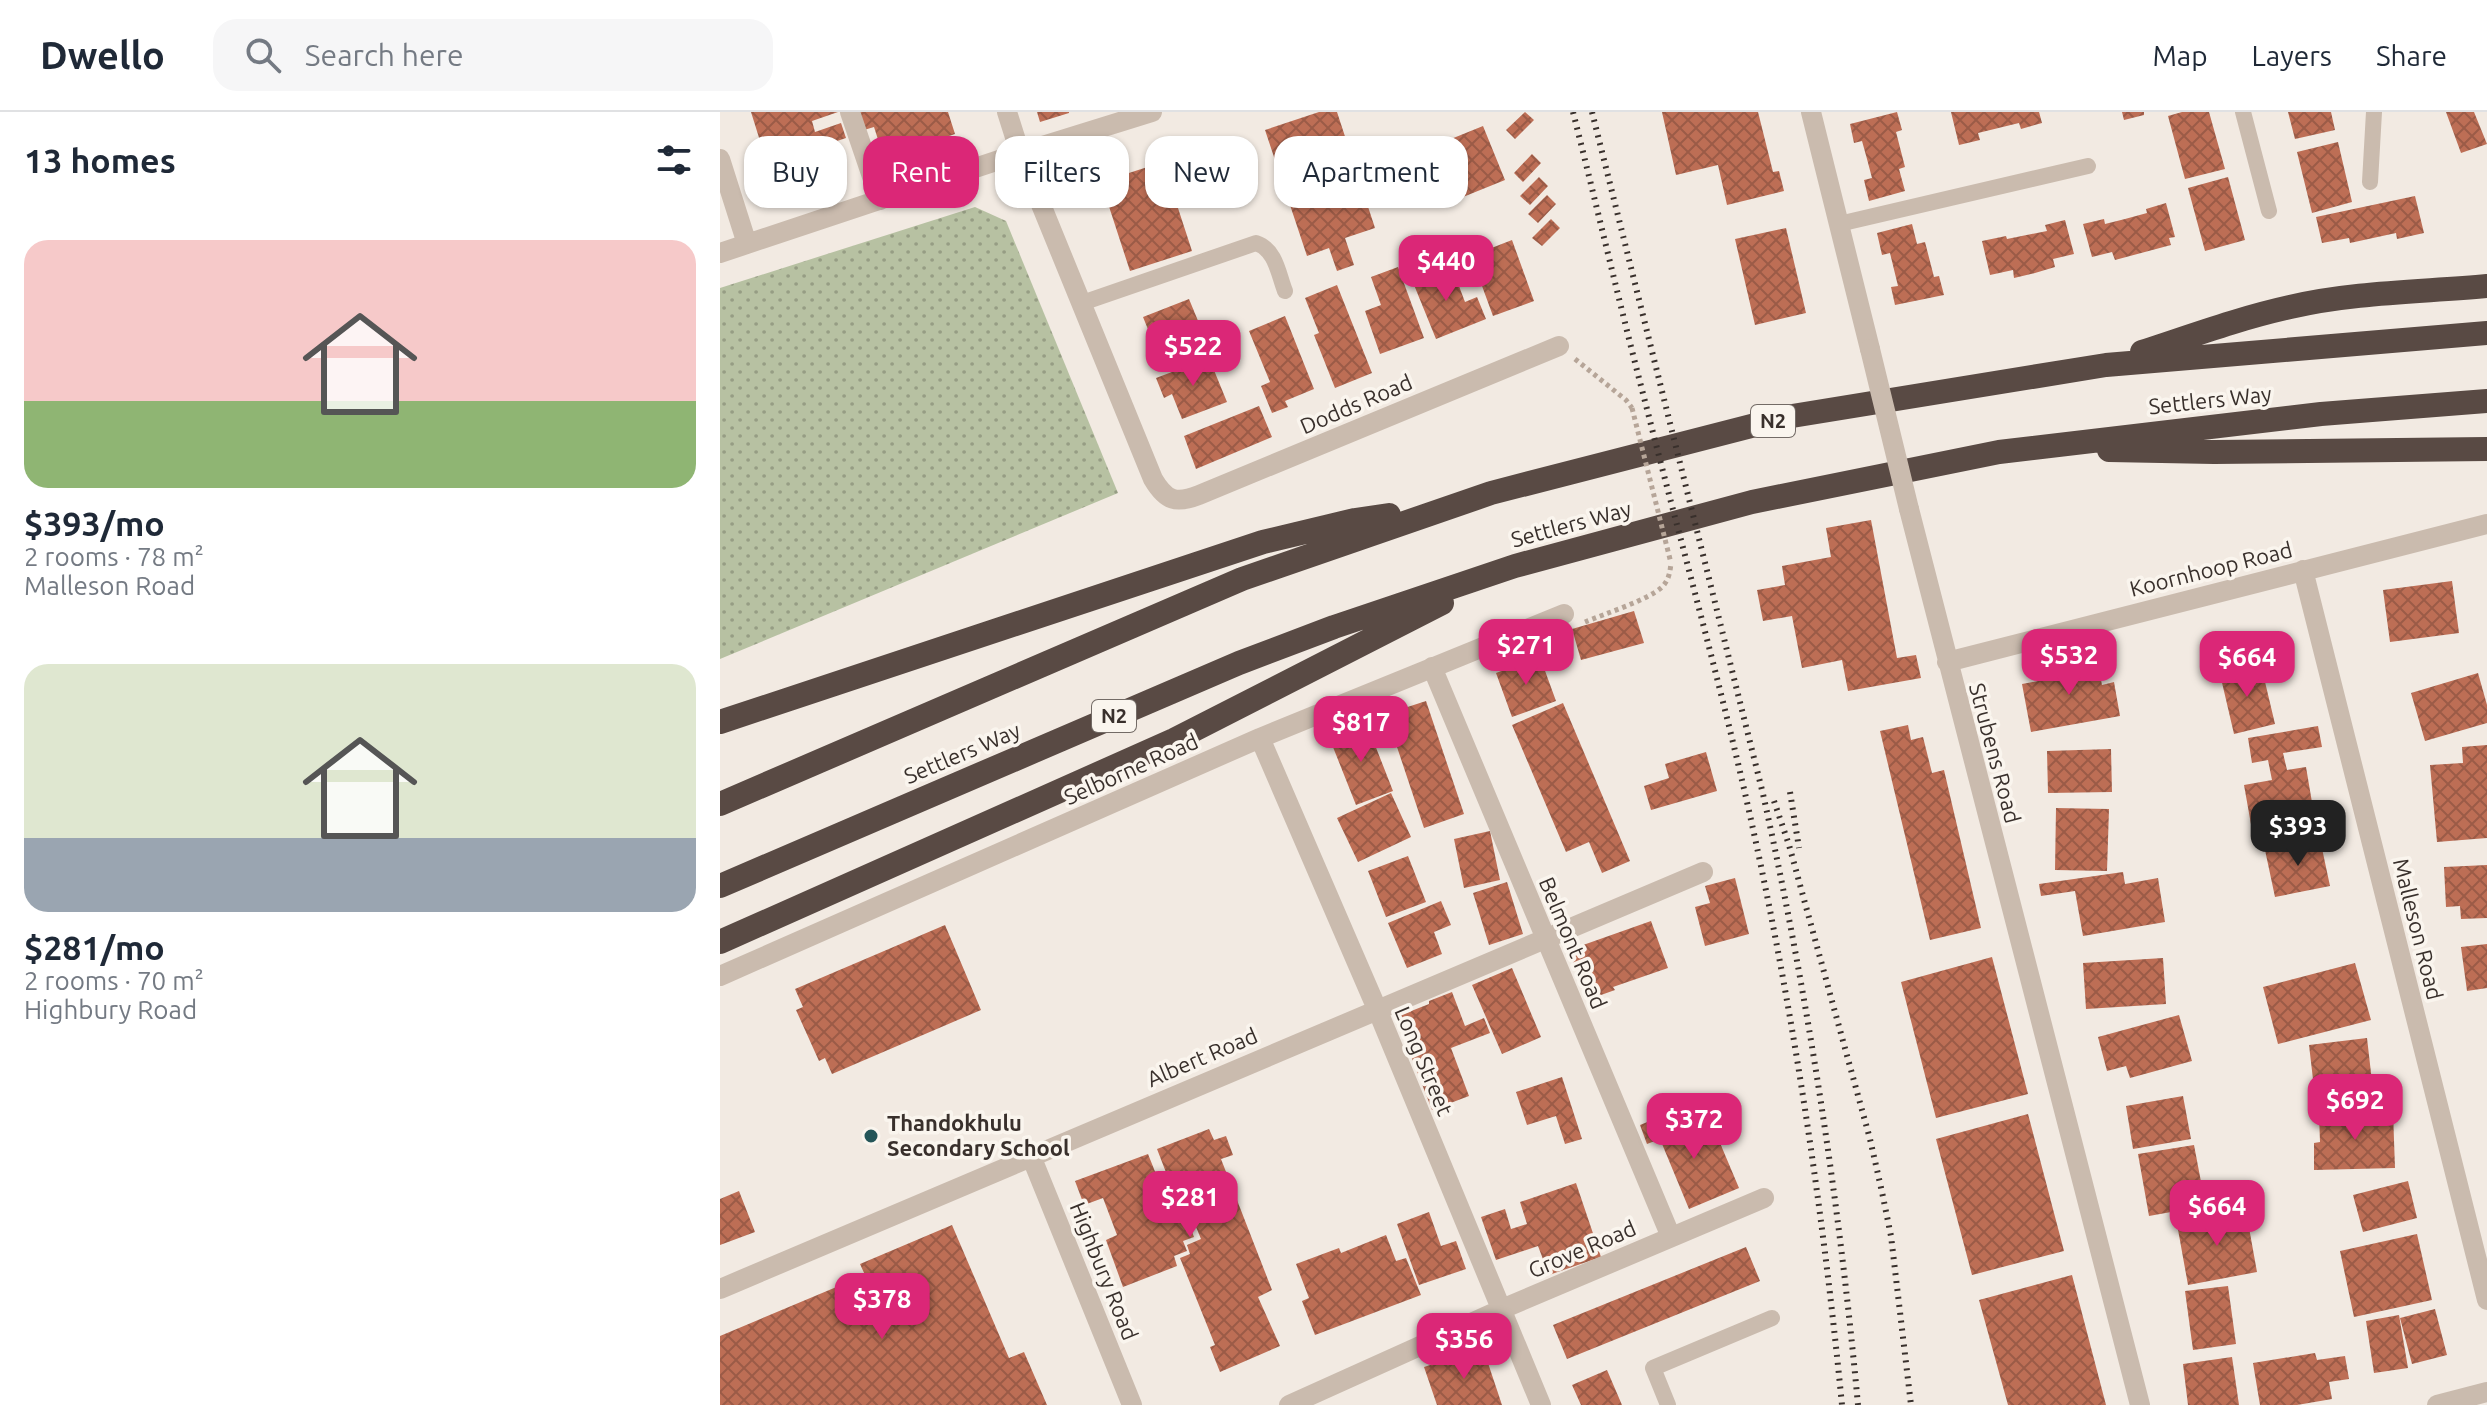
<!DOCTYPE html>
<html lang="en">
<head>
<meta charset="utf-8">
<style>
	body { margin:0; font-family:Ubuntu,sans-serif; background:#f6f6f7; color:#1f2937; height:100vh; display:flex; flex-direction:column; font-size:30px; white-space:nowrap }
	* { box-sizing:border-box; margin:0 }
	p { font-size:26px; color:#747a83 }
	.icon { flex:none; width:44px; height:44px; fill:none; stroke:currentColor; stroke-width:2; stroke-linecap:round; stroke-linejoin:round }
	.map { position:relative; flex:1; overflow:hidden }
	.drawer { display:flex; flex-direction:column; background:#fff; width:720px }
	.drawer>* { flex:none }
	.guide { position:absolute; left:24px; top:24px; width:760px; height:72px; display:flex; gap:16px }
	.price { position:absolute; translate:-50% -68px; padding:0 18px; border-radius:16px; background:#db2777; color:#fff; font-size:26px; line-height:52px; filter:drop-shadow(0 2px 4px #0008) }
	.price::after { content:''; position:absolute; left:50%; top:48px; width:24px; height:18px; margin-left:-12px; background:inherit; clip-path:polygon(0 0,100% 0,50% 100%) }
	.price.current { background:#222; color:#fff }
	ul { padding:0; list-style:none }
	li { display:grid; align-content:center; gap:16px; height:424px; padding:0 24px }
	li span { display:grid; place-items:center; height:248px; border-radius:24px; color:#555 }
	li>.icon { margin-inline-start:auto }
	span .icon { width:144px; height:144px; fill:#fffc; stroke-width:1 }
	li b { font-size:34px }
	h2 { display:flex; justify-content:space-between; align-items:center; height:96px; padding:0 24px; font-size:34px }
	.tag { padding:0 28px; border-radius:24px; background:#fff; box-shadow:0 2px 6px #0004; font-size:28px; line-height:72px }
	.tag.current { background:#db2777; color:#fff }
	header { display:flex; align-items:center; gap:48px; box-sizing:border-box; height:112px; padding:0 40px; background:#fff; border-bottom:2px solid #e0e1e3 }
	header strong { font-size:38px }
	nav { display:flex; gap:44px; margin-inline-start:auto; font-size:28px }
	.search { width:560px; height:72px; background:#f6f6f7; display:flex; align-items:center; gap:20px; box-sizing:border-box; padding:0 28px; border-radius:24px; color:#747a83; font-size:30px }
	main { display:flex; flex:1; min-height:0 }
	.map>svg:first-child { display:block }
	.green { fill:url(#green-dots) }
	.building { fill:url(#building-cross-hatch) }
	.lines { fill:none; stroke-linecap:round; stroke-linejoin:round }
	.path { stroke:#b6a598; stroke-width:5; stroke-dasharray:4 4; stroke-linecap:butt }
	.lane { stroke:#cabbae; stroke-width:16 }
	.street { stroke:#cabbae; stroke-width:20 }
	.highway { stroke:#594a44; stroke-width:24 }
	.rail { stroke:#39302c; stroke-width:6; stroke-dasharray:2 6; stroke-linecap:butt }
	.path-bridge { stroke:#b6a598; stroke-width:5; stroke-dasharray:4 4; stroke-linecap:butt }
	.street-bridge { stroke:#cabbae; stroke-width:20 }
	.poi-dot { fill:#245558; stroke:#faf5ee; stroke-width:3 }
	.labels { text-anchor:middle; stroke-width:7; stroke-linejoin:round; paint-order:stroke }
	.shield { fill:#faf5ee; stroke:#736b66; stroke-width:2 }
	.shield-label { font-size:20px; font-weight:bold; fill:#39302c }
	.street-label { font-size:22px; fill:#39302c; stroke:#faf5ee }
	.poi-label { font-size:22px; font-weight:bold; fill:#39302c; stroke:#faf5ee; text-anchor:start }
</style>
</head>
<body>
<header>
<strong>Dwello</strong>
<div class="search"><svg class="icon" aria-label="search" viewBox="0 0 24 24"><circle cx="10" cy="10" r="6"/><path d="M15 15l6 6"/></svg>Search here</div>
<nav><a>Map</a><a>Layers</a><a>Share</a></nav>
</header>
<main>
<section class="drawer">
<h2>13 homes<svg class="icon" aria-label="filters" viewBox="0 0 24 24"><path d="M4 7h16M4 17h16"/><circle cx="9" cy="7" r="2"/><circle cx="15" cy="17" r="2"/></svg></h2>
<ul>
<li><span style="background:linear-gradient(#f6c9c9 65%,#8fb573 0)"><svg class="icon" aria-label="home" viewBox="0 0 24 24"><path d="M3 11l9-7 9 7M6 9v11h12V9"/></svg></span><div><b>$393/mo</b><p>2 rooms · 78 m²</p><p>Malleson Road</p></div></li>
<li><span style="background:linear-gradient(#dfe7d0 70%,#9aa5b1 0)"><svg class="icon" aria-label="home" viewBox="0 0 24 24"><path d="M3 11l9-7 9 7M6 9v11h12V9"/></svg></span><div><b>$281/mo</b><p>2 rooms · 70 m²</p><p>Highbury Road</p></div></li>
</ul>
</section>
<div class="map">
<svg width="1767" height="1293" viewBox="0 0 1767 1293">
	<defs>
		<pattern id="green-dots" width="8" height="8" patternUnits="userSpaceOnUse" patternTransform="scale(2)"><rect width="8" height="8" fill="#b7c1a2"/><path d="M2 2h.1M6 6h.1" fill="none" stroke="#969d84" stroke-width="1.8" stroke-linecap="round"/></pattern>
		<pattern id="building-cross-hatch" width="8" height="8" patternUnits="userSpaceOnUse" patternTransform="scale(2)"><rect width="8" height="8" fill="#bd6e55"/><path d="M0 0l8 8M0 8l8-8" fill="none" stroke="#9b5b47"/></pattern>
	</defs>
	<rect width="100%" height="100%" fill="#f2eae2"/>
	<path class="green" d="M255 95 286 109 398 381 0 547V176Z"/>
	<path class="building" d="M31 0H118L92 9 95 20 121 11 126 26 40 55 33 34 41 32Z
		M139 0H228L235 22 164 46 154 15 144 18Z
		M317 0H349V1L320 10Z
		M599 0H617L655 116 625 126 634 153 617 159 609 136 587 144 545 18Z
		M805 0 814 8 795 27 786 18Z
		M942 0H1038L1053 60 1059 59 1064 79 1007 93 998 53 956 63Z
		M1177 0 1182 18 1176 20 1185 55 1179 57 1185 79 1149 89 1144 68 1152 66 1147 47 1142 29 1134 31 1130 12Z
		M1231 0H1319L1322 11 1301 17 1299 11 1258 21 1260 28 1239 33Z
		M1402 0H1424V3L1404 8Z
		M1462 0H1489L1505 57 1465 67 1448 4Z
		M1568 0H1611L1615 18 1575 27Z
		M1726 0H1754L1767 32 1741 41Z
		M763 14 785 68 743 85 732 59 706 70 694 42Z
		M1618 30 1632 90 1592 101 1577 40Z
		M812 42 821 51 803 70 794 61Z
		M443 50 472 139 410 159 381 70Z
		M819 65 828 74 810 93 800 84Z
		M1508 65 1525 128 1485 139 1468 76Z
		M827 83 836 92 818 111 808 102Z
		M1695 84 1704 121 1677 127 1676 121 1630 131 1629 126 1602 131 1596 105Z
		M1446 91 1455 125 1449 126 1451 133 1395 148 1392 140 1372 145 1363 112 1384 107 1385 112 1405 107 1427 101 1426 97Z
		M831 107 840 116 822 134 812 126Z
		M1345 108 1354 142 1333 147 1335 155 1315 161 1294 166 1293 158 1270 163 1262 129 1286 124 1287 127 1327 119 1325 113Z
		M1192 112 1197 132 1205 130 1214 165 1219 164 1224 183 1175 193 1171 175 1178 174 1170 141 1162 143 1157 121Z
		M1066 116 1086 201 1035 213 1015 127Z
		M792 128 814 189 773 204 751 144Z
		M731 153 745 190 757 185 766 207 716 227 692 168Z
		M678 155 704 226 660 242 645 199 661 193 651 165Z
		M617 173 652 261 615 276 594 223 599 221 585 186Z
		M469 187 488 233 442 252 423 205Z
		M565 204 594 277 565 289 568 295 552 301 541 274 550 270 529 219Z
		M489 246 507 290 462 307 452 282 444 286 436 266Z
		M539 294 552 325 476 357 464 324Z
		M1151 408 1177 546 1196 543 1201 566 1128 579 1122 548 1082 556 1072 504 1043 509 1037 478 1065 473 1062 454 1111 445 1106 416Z
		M1732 469 1739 521 1670 530 1663 478Z
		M914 499 924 531 861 548 852 517Z
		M820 545 836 589 792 605 776 561Z
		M1377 548 1382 573 1394 570 1400 604 1311 620 1302 572 1318 569 1316 559Z
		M1541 553 1555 612 1514 622 1500 562Z
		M1758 561 1767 593V611L1705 629 1691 581Z
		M706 589 744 702 704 716 666 602Z
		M843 591 910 749 882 761 869 730 846 740 792 613Z
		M646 610 673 679 636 693 609 625Z
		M1188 613 1191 628 1203 625 1212 661 1224 658 1261 816 1210 828 1160 619Z
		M1598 614 1602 635 1563 641 1567 658 1586 655 1595 708 1532 718 1524 673 1552 668 1548 648 1532 651 1528 626Z
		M1767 633V726L1717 730 1710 653 1743 651 1742 635Z
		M1391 637 1392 680 1328 681 1327 639Z
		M986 640 997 679 931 698 924 674 949 666 945 652Z
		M671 681 691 725 638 750 617 706Z
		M1336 696 1389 697 1387 759 1335 758Z
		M770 719 780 768 744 776 734 727Z
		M1600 727 1610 774 1555 785 1545 738Z
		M688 744 706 790 666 805 648 759Z
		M1767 753V806L1741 807 1740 794 1726 795 1724 755Z
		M1403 760 1405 772 1438 766 1445 810 1363 824 1355 779 1321 784 1319 772Z
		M1015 766 1029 822 985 834 975 795 990 791 985 774Z
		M787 770 803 822 769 833 753 781Z
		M721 789 731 813 714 820 722 842 687 856 668 811Z
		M931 809 948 856 893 875 895 878 867 888 849 838Z
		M225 813 261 898 112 962 105 946 99 949 76 898 83 895 75 877Z
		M1767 832V876L1747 879 1741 835Z
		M1272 845 1308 982 1216 1006 1181 870Z
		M1443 846 1446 892 1366 897 1363 851Z
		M1635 851 1651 908 1558 932 1543 875Z
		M792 856 821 925 782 942 752 873Z
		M732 880 745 914 764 906 770 921 731 936 749 984 712 998 676 905 709 892V889Z
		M1459 903 1472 949 1410 966 1406 954 1387 959 1378 925Z
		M1647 926 1654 987 1596 993 1589 933Z
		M842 965 862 1027 845 1032 836 1004 807 1013 796 980Z
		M1463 984 1471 1027 1413 1037 1406 994Z
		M1673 1000 1675 1056 1594 1058V1031L1600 1030 1599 1002Z
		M947 1002 957 1026 992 1012 1019 1076 969 1097 940 1027 927 1032 920 1013Z
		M1308 1002 1344 1139 1252 1163 1216 1027Z
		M489 1017 494 1028 506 1024 513 1043 501 1047 552 1178 538 1185 560 1234 500 1260 490 1235 495 1233 460 1146 470 1142 467 1133 481 1127 467 1093 463 1095 474 1125 463 1129 467 1139 454 1144 457 1154 403 1175 386 1128 397 1123 383 1086 364 1093 355 1069 428 1042 438 1067 447 1063 437 1037Z
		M1474 1033 1482 1075 1509 1071 1512 1089 1429 1104 1418 1042Z
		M1688 1069 1697 1106 1643 1120 1633 1083Z
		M856 1071 881 1145 829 1163 818 1134 776 1148 761 1105 785 1097 791 1117 807 1112 800 1090Z
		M19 1079 35 1120 0 1133V1087Z
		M1526 1099 1537 1160 1468 1173 1457 1112Z
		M709 1100 721 1134 736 1129 746 1157 699 1173 677 1112Z
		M232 1113 289 1246 304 1240 327 1293H0V1224L145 1163 140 1152Z
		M1697 1122 1712 1188 1634 1205 1620 1139Z
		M666 1123 676 1149 686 1146 701 1183 595 1223 582 1189 589 1186 576 1152 619 1136 621 1141Z
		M1026 1135 1040 1169 847 1247 833 1213Z
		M1352 1163 1386 1293H1288L1259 1188Z
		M1508 1174 1516 1232 1473 1238 1465 1179Z
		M1715 1197 1727 1243 1692 1252 1680 1206Z
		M1679 1203 1688 1256 1654 1261 1646 1209Z
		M763 1236 782 1293H717L704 1255Z
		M1595 1241 1597 1248 1625 1244 1629 1267 1609 1270 1612 1287 1577 1293H1540L1533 1251Z
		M1512 1245 1519 1293H1468L1463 1252Z
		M887 1258 902 1293H861L852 1273Z"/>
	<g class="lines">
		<path class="path" d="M855 247 906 288 912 296
			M865 510C884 502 928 488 942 475 949 468 950 460 951 451"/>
		<path class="lane" d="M1523 0 1549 99
			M1650 70 1654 0
			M1119 112 1368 54
			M362 191 536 131C556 138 558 161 565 179
			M948 1293 933 1256 1052 1206"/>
		<path class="street" d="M130 0 160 88
			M287 0 300 41 433 367C446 389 456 392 479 383L839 234
			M1091 0 1150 237
			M0 47 27 132
			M0 141 300 41 432 0
			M1189 397 1420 1293
			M1583 458 1767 1188
			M1227 550 1767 412
			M712 555 951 1125
			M540 626 657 897 821 1293
			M0 864 540 626 844 502
			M311 1044 412 1293
			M0 1177 983 760
			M569 1293 782 1197 1044 1086
			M1717 1293 1767 1280"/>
		<path class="highway" d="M1422 240C1471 224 1520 206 1570 195 1634 180 1702 180 1767 174
			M1389 338 1494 340 1767 337
			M0 610 543 430 635 408 669 403
			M0 692 522 467 771 381 1066 305 1386 253 1767 221
			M0 774 519 551 614 515 795 454 1032 390 1279 340 1601 302 1767 289
			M0 830 454 628 722 491"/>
		<path class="rail" d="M853 0C878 99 901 198 927 297 960 428 997 558 1027 690 1072 889 1102 1090 1122 1293
			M872 0 1043 682C1088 884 1119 1087 1138 1293
			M1070 680 1079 736
			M1054 689 1069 733 1150 1027 1162 1080 1171 1124 1191 1293"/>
		<path class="path-bridge" d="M912 296 951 451"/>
		<path class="street-bridge" d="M1150 237 1189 397"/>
	</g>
	<circle class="poi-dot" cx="151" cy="1024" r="8"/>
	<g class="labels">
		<g class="shield">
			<rect x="1031" y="293" width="44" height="32" rx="6"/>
			<rect x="372" y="588" width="44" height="32" rx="6"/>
		</g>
		<g class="shield-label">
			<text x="1053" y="316">N2</text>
			<text x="394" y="611">N2</text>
		</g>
		<g class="street-label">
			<text transform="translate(1490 288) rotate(-6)" y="8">Settlers Way</text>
			<text transform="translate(636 292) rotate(-23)" y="8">Dodds Road</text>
			<text transform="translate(851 412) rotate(-15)" y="8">Settlers Way</text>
			<text transform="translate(1491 457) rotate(-14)" y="8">Koornhoop Road</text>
			<text transform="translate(242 641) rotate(-23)" y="8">Settlers Way</text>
			<text transform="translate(1275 641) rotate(75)" y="8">Strubens Road</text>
			<text transform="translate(411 657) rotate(-24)" y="8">Selborne Road</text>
			<text transform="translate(1698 817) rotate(76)" y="8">Malleson Road</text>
			<text transform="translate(853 831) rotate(67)" y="8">Belmont Road</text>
			<text transform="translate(482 945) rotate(-23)" y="8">Albert Road</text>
			<text transform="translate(704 949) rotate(67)" y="8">Long Street</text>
			<text transform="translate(862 1137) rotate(-23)" y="8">Grove Road</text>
			<text transform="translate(384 1159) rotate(68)" y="8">Highbury Road</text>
		</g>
		<g class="poi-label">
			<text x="167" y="1019">Thandokhulu<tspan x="167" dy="25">Secondary School</tspan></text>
		</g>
	</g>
</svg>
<b class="price" style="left:726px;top:191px">$440</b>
<b class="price" style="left:473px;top:276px">$522</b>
<b class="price" style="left:806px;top:575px">$271</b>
<b class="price" style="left:1349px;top:585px">$532</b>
<b class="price" style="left:1527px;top:587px">$664</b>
<b class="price" style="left:641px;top:652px">$817</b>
<b class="price current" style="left:1578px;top:756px">$393</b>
<b class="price" style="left:1635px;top:1030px">$692</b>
<b class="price" style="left:974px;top:1049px">$372</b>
<b class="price" style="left:470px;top:1127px">$281</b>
<b class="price" style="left:1497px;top:1136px">$664</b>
<b class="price" style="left:162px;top:1229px">$378</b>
<b class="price" style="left:744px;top:1269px">$356</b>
<div class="guide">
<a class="tag">Buy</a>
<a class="tag current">Rent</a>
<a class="tag">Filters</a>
<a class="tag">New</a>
<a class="tag">Apartment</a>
</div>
</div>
</main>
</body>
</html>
